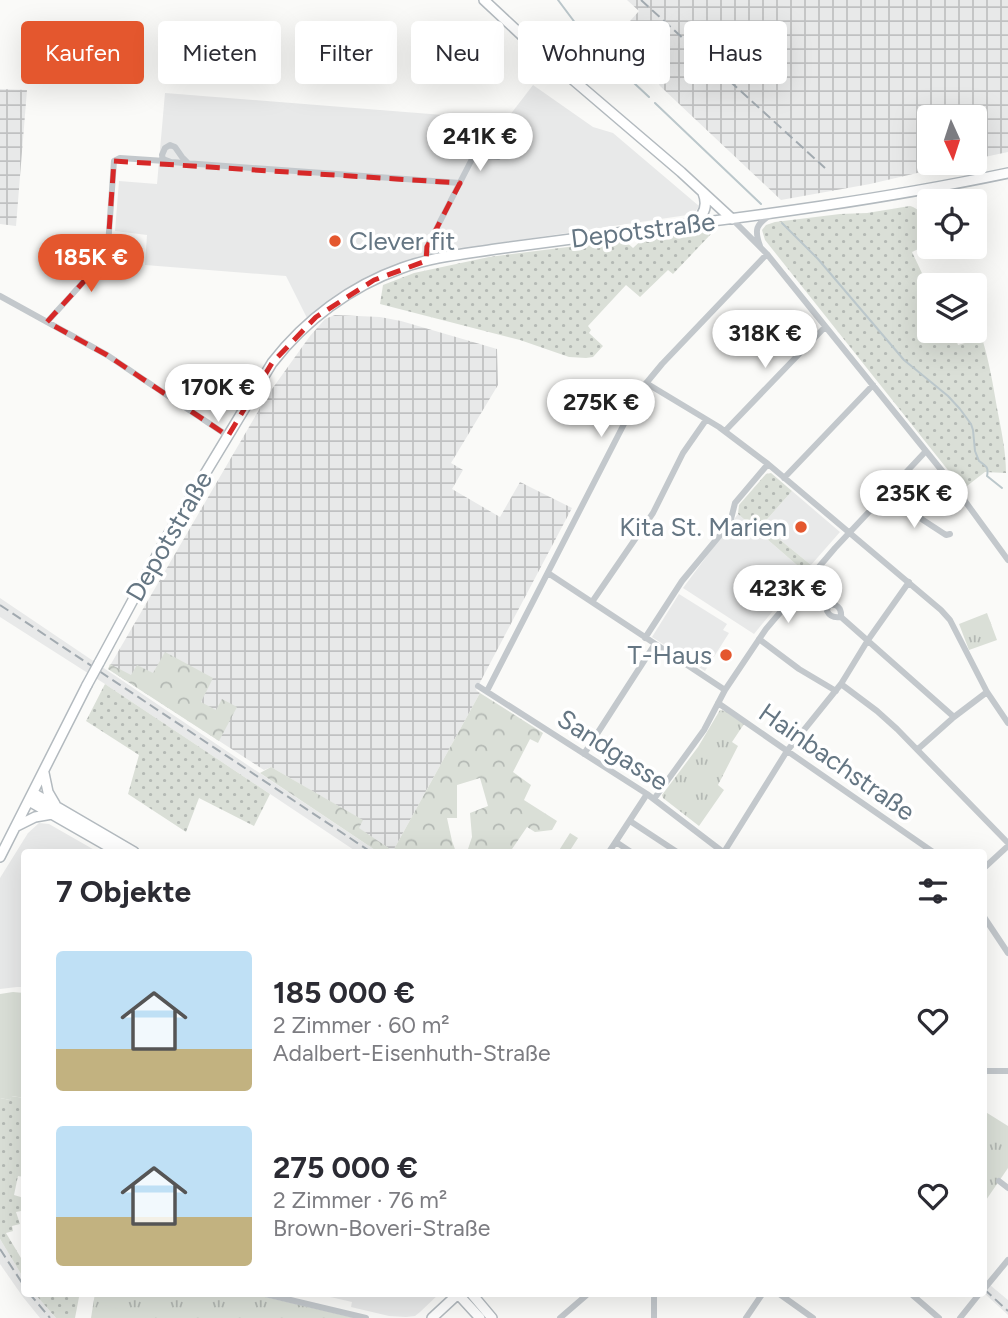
<!DOCTYPE html>
<html lang="de">
<head>
<meta charset="utf-8">
<style>
	body { margin:0; font-family:Figtree,sans-serif; background:#f2f2f3; color:#2b2b33; height:100vh; display:flex; flex-direction:column; font-size:26px; white-space:nowrap }
	* { box-sizing:border-box; margin:0 }
	p { font-size:23px; color:#7c7c81 }
	.icon { flex:none; width:38px; height:38px; fill:none; stroke:currentColor; stroke-width:2; stroke-linecap:round; stroke-linejoin:round }
	.map { position:relative; flex:1; overflow:hidden }
	.side { position:absolute; left:21px; top:849px; width:966px; height:448px; display:flex; flex-direction:column; background:#fff; border-radius:7px; box-shadow:0 7px 28px #0002 }
	.side>* { flex:none }
	.hud { position:absolute; left:21px; top:21px; width:966px; height:63px; display:flex; gap:14px }
	.needle { width:46px; rotate:177deg }
	.buttons { position:absolute; left:917px; top:105px; display:grid; gap:14px }
	.buttons a { display:grid; place-items:center; width:70px; height:70px; border-radius:7px; background:#fff; box-shadow:0 7px 28px #0002; font-size:35px }
	.price { position:absolute; translate:-50% -60px; padding:0 16px; border-radius:24px; background:#fff; color:#222; font-size:23px; line-height:46px; filter:drop-shadow(0 2px 4px #0008) }
	.price::after { content:''; position:absolute; left:50%; top:42px; width:21px; height:16px; margin-left:-10px; background:inherit; clip-path:polygon(0 0,100% 0,50% 100%) }
	.price.current { background:#e4572e; color:#fff }
	ul { padding:0; list-style:none }
	li { display:flex; align-items:center; gap:21px; height:175px; padding:0 35px }
	li span { display:grid; place-items:center; flex:none; width:196px; height:140px; border-radius:7px; color:#555 }
	li>.icon { margin-inline-start:auto }
	span .icon { width:84px; height:84px; fill:#fffc; stroke-width:1 }
	li b { font-size:30px }
	h2 { display:flex; justify-content:space-between; align-items:center; height:84px; padding:0 35px; font-size:30px }
	.pill { padding:0 24px; border-radius:7px; background:#fff; box-shadow:0 7px 28px #0002; font-size:24px; line-height:63px }
	.pill.current { background:#e4572e; color:#fff }
	.map>svg:first-child { display:block }
	.built { fill:#e8e9e9 }
	.industrial { fill:url(#industrial-grid) }
	.grass { fill:url(#grass-dots) }
	.forest { fill:url(#forest-crowns) }
	.park { fill:url(#park-tufts) }
	.pitch { fill:#dadfd7 }
	.water { fill:url(#water-waves) }
	.lines { fill:none; stroke-linecap:round; stroke-linejoin:round }
	.stream { stroke:#bbc7cb; stroke-width:2 }
	.secondary-casing { stroke:#b3babf; stroke-width:12 }
	.minor { stroke:#c3c8cc; stroke-width:6 }
	.secondary { stroke:#fff; stroke-width:9 }
	.rail { stroke:#a2aab0; stroke-width:2; stroke-dasharray:10 5; stroke-linecap:butt }
	.secondary-bridge-casing { stroke:#b3babf; stroke-width:12; stroke-linecap:butt }
	.secondary-bridge { stroke:#fff; stroke-width:9 }
	.marked { fill:none; stroke:#d62828; stroke-width:5; stroke-dasharray:14 9; stroke-linejoin:round }
	.poi-dot { fill:#e4572e; stroke:#fff; stroke-width:2.5 }
	.labels { text-anchor:middle; stroke-width:7; stroke-linejoin:round; paint-order:stroke }
	.street-label { font-size:26px; fill:#657683; stroke:#fff }
	.poi-label { font-size:26px; fill:#657683; stroke:#fff; text-anchor:end }
</style>
</head>
<body>
<div class="map">
<svg width="1008" height="1318" viewBox="0 0 1008 1318">
	<defs>
		<pattern id="industrial-grid" width="8" height="8" patternUnits="userSpaceOnUse" patternTransform="scale(1.75)"><rect width="8" height="8" fill="#e8e9e9"/><path d="M0 4h8M4 0v8" fill="none" stroke="#c0c1c2"/></pattern>
		<pattern id="grass-dots" width="8" height="8" patternUnits="userSpaceOnUse" patternTransform="scale(1.75)"><rect width="8" height="8" fill="#dadfd7"/><path d="M2 2h.1M6 6h.1" fill="none" stroke="#b4b9b4" stroke-width="1.8" stroke-linecap="round"/></pattern>
		<pattern id="forest-crowns" width="20" height="18" patternUnits="userSpaceOnUse" patternTransform="scale(1.75)"><rect width="20" height="18" fill="#dadfd7"/><path d="M2 6a3 3 0 1 1 6 0M12 15a3 3 0 1 1 6 0" fill="none" stroke="#b4b9b4"/></pattern>
		<pattern id="park-tufts" width="24" height="20" patternUnits="userSpaceOnUse" patternTransform="scale(1.75)"><rect width="24" height="20" fill="#dadfd7"/><path d="M3 7l-1-3M5 7V3M7 7l1-3M15 17l-1-3M17 17v-4M19 17l1-3" fill="none" stroke="#b4b9b4"/></pattern>
		<pattern id="water-waves" width="16" height="10" patternUnits="userSpaceOnUse" patternTransform="scale(1.75)"><rect width="16" height="10" fill="#bbc7cb"/><path d="M0 5q4-4 8 0t8 0" fill="none" stroke="#9ca6aa"/></pattern>
	</defs>
	<rect width="100%" height="100%" fill="#fafaf8"/>
	<path class="built" d="M533 85 593 127 613 133 699 206 694 214 472 247 416 258 379 272 347 289 307 318 286 276 145 265 147 235 115 231 119 181 157 184 165 93 506 120Z
		M792 491 840 532 811 565 762 525Z
		M738 514 805 572 754 634 683 588Z
		M679 594 727 624 723 630 729 633 705 671 652 637Z
		M0 598 237 758 378 852H357L105 684 0 617Z
		M39 823 49 824 98 852H24V987H17L0 989V878L28 833Z
		M0 1239 24 1279V1293H34L56 1318H40L23 1297 0 1264Z
		M984 1280 1008 1300V1315L984 1293Z
		M313 1293H440L420 1312 415 1316 406 1317 389 1316 351 1307 352 1302Z"/>
	<path class="industrial" d="M627 0H1008V152L975 159V117H929V163H960L870 184 781 200 660 86 641 51 630 21 639 11Z
		M0 89 27 90 16 226 0 224Z
		M335 315 380 317 401 321 497 349 498 385 451 463 463 470 452 489 500 517 520 482 572 508 476 690 480 693 393 851 358 828 362 820 271 767 264 770 108 669 267 396 310 336 325 319Z"/>
	<path class="grass" d="M910 206C927 211 929 229 929 244L912 252 929 288V331H953L958 345 982 338C989 361 993 384 997 408 1001 429 1006 451 1006 473L985 472 963 489 765 240 762 230 766 225 775 222 840 214 867 213Z
		M709 231 712 233 673 274 668 270 640 297 626 285 588 326 591 330 589 333 603 346 593 357 586 358 569 357 520 340 380 304 383 285 414 273 489 257 624 240 633 248 646 236Z
		M771 473 792 491 762 525 811 565 805 572 738 514 739 505 766 474Z
		M105 684 270 794 254 826 199 798 186 832 128 794 139 755 86 721Z
		M11 1096 24 1098V1177L18 1176 14 1195 24 1198V1207L21 1211 16 1212 20 1224 12 1226 13 1231 6 1233 24 1263V1279L0 1239V1098L10 1100Z
		M34 1293H64L79 1297 75 1318H56Z"/>
	<path class="forest" d="M165 652 213 678 201 702 216 710 222 699 237 707 219 741 108 669 110 664 131 675 137 665 153 673Z
		M480 693 543 733 538 743 530 739 513 772 531 785 524 800 557 821 552 830 535 832 527 827 510 852H467L472 837 470 813 488 806 480 778 457 785V818H447L452 841 456 852H378L260 773 271 767 363 820 359 828 393 851Z
		M570 833 578 838 569 852H558Z"/>
	<path class="park" d="M987 613 997 640 969 650 959 624Z
		M720 710 725 711 744 724 732 742 738 746 718 785 724 790 699 826 663 798 662 795 698 747Z
		M984 1111 1008 1126V1168L984 1203Z
		M95 1293H249L355 1318H91Z"/>
	<path class="pitch" d="M13 992 24 993V1098L12 1096 10 1100 0 1098V994Z
		M98 1304 155 1317V1318H94Z"/>
	<path class="water" d="M568 37 595 60 585 72 558 48Z"/>
	<g class="lines">
		<path class="stream" d="M558 0 588 40 649 97
			M655 103 761 204
			M782 223 818 259 904 360 948 396 960 409 971 424 973 430 975 451 979 461C986 466 989 467 987 476L1002 488"/>
		<defs>
			<path id="secondary" d="M484 0 530 43 681 172 732 219
				M693 223C705 215 708 205 703 193
				M99 663 168 535 272 363C305 320 351 286 402 268 432 257 464 254 496 249 541 243 586 237 632 231 758 216 884 199 1008 173
				M44 773 48 792 55 804
				M33 793 134 852
				M29 801 118 852
				M17 826 35 817 52 814
				M0 857 87 685
				M457 1293 480 1318
				M471 1293 492 1318
				M432 1318 459 1293"/>
		</defs>
		<use href="#secondary" class="secondary-casing"/>
		<path class="minor" d="M188 163 182 157 175 147 170 145 165 148 162 155 163 159 171 162 460 183
			M732 219 767 254 800 295 951 482 1008 560
			M760 246C754 229 756 225 770 215
			M426 261 427 247 472 159 483 156 498 157
			M0 296 107 355 228 436
			M47 322 97 267 108 246 114 161 120 158 165 161
			M646 383 719 427 768 464 941 610 950 620 987 692 1008 723
			M725 431 825 327
			M784 478 873 385
			M888 490 923 520 946 535 950 534
			M548 573 725 690
			M592 602 653 513 683 453 706 420
			M841 617C835 618 830 617 827 611L828 606C836 602 842 608 841 617L954 717
			M645 638 682 581 730 523 735 503 768 464
			M759 639 799 669 836 691
			M841 684 877 711 897 729 1008 843
			M478 686 647 794 723 852
			M487 691 643 387 662 364 767 254
			M718 703 933 852
			M918 749 954 717 987 692
			M584 754 655 644
			M654 799 704 730 725 690 766 629 835 548 926 451
			M630 821 677 852
			M616 842 631 852
			M609 852 647 794
			M724 852 787 751 841 684 868 640 909 582
			M984 868 1008 846
			M984 917 1008 953
			M984 1071H1008
			M999 1181 1008 1188
			M984 1289 1008 1260
			M261 1293 366 1318
			M778 1293 813 1318
			M910 1293 939 1318
			M560 1318 589 1293
			M654 1318V1293
			M746 1318 763 1293
			M960 1318 980 1293"/>
		<use href="#secondary" class="secondary"/>
		<path class="rail" d="M641 0 825 168
			M0 605 371 852
			M0 1249 24 1286
			M984 1289 1008 1311
			M29 1293 50 1318"/>
		<defs>
			<path id="secondary-bridge" d="M87 685 99 663"/>
		</defs>
		<use href="#secondary-bridge" class="secondary-bridge-casing"/>
		<use href="#secondary-bridge" class="secondary-bridge"/>
	</g>
	<path class="marked" d="M114 161 460 183 427 247 426 261 374 280 316 317 272 363 228 436 107 355 47 322 97 267 108 246Z"/>
	<g class="poi-dot">
		<circle cx="335" cy="241" r="7"/>
		<circle cx="801" cy="527" r="7"/>
		<circle cx="726" cy="655" r="7"/>
	</g>
	<g class="labels">
		<g class="street-label">
			<text transform="translate(643 230) rotate(-7)" y="9">Depotstraße</text>
			<text transform="translate(169 536) rotate(-60)" y="9">Depotstraße</text>
			<text transform="translate(613 750) rotate(33)" y="9">Sandgasse</text>
			<text transform="translate(837 762) rotate(35)" y="9">Hainbachstraße</text>
		</g>
		<g class="poi-label">
			<text x="349" y="250" text-anchor="start">Clever fit</text>
			<text x="787" y="536">Kita St. Marien</text>
			<text x="712" y="664">T-Haus</text>
		</g>
	</g>
</svg>
<div class="buttons">
<a><svg class="needle" viewBox="-14 -14 28 28"><path d="M0-13l5 13h-10z" fill="#e53935"/><path d="M0 13l5-13h-10z" fill="#7c7c81"/></svg></a>
<a><svg class="icon" aria-label="locate" viewBox="0 0 24 24"><circle cx="12" cy="12" r="6"/><path d="M12 2v4M12 18v4M2 12h4M18 12h4"/></svg></a>
<a><svg class="icon" aria-label="layers" viewBox="0 0 24 24"><path d="M12 4l9 5-9 5-9-5zM3 14l9 5 9-5"/></svg></a>
</div>
<b class="price" style="left:480px;top:173px">241K €</b>
<b class="price current" style="left:91px;top:294px">185K €</b>
<b class="price" style="left:765px;top:370px">318K €</b>
<b class="price" style="left:218px;top:424px">170K €</b>
<b class="price" style="left:601px;top:439px">275K €</b>
<b class="price" style="left:914px;top:530px">235K €</b>
<b class="price" style="left:788px;top:625px">423K €</b>
<div class="hud">
<a class="pill current">Kaufen</a>
<a class="pill">Mieten</a>
<a class="pill">Filter</a>
<a class="pill">Neu</a>
<a class="pill">Wohnung</a>
<a class="pill">Haus</a>
</div>
<section class="side">
<h2>7 Objekte<svg class="icon" aria-label="filters" viewBox="0 0 24 24"><path d="M4 7h16M4 17h16"/><circle cx="9" cy="7" r="2"/><circle cx="15" cy="17" r="2"/></svg></h2>
<ul>
<li><span style="background:linear-gradient(#bfe0f5 70%,#c2b280 0)"><svg class="icon" aria-label="home" viewBox="0 0 24 24"><path d="M3 11l9-7 9 7M6 9v11h12V9"/></svg></span><div><b>185 000 €</b><p>2 Zimmer · 60 m²</p><p>Adalbert-Eisenhuth-Straße</p></div><svg class="icon" aria-label="heart" viewBox="0 0 24 24"><path d="M12 20l-8-8c-3-5 5-10 8-4 3-6 11-1 8 4z"/></svg></li>
<li><span style="background:linear-gradient(#bfe0f5 65%,#c2b280 0)"><svg class="icon" aria-label="home" viewBox="0 0 24 24"><path d="M3 11l9-7 9 7M6 9v11h12V9"/></svg></span><div><b>275 000 €</b><p>2 Zimmer · 76 m²</p><p>Brown-Boveri-Straße</p></div><svg class="icon" aria-label="heart" viewBox="0 0 24 24"><path d="M12 20l-8-8c-3-5 5-10 8-4 3-6 11-1 8 4z"/></svg></li>
</ul>
</section>
</div>
</body>
</html>
